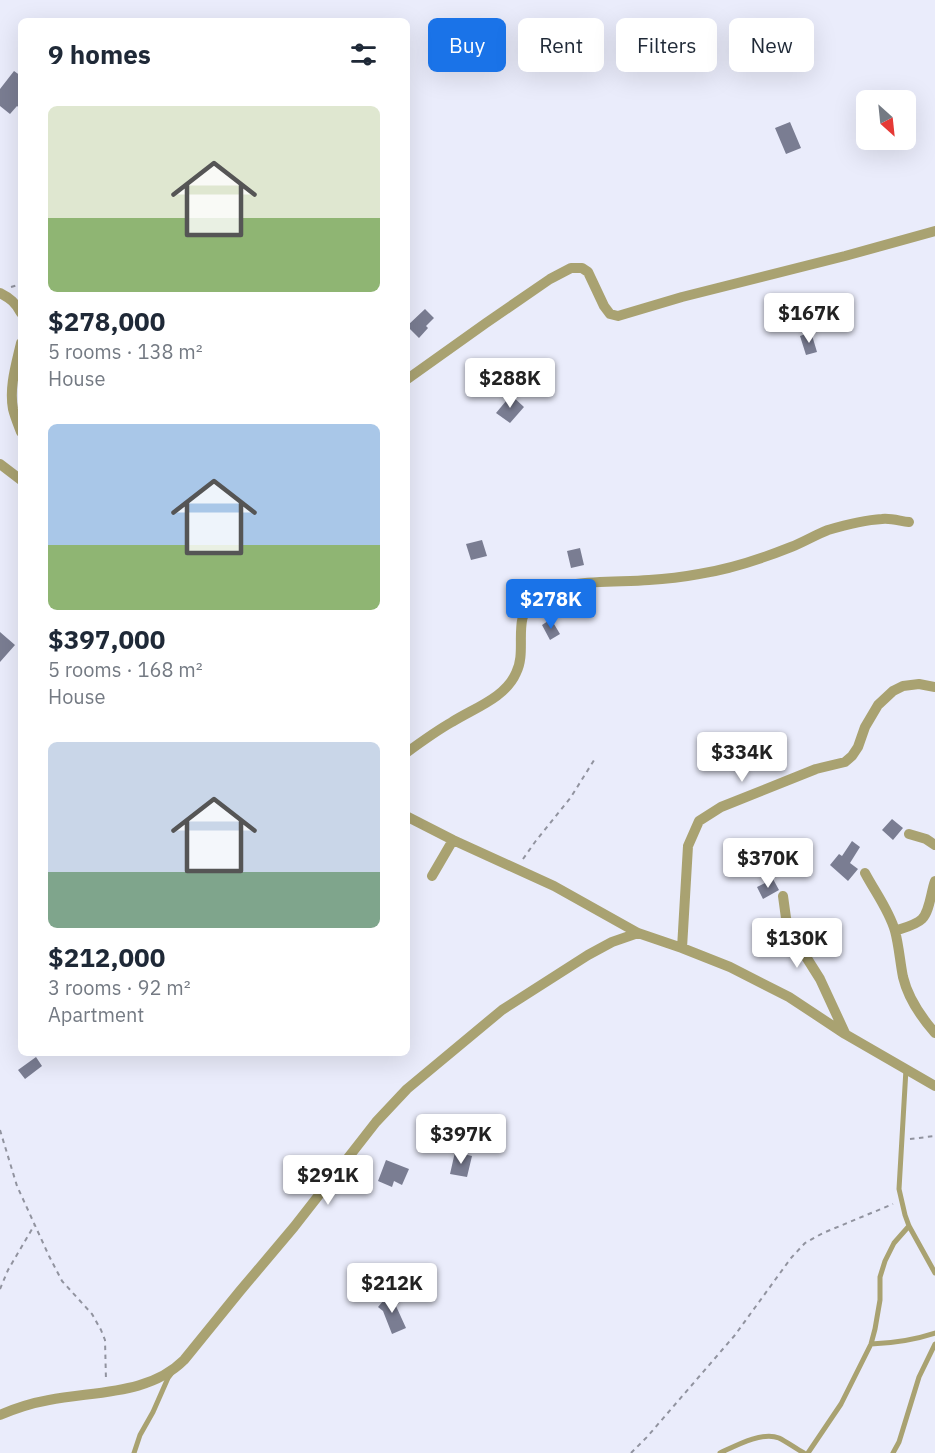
<!DOCTYPE html>
<html lang="en">
<head>
<meta charset="utf-8">
<style>
	body { margin:0; font-family:"IBM Plex Sans",sans-serif; background:#f2f2f3; color:#1f2937; height:100vh; display:flex; flex-direction:column; font-size:22px; white-space:nowrap }
	* { box-sizing:border-box; margin:0 }
	p { font-size:20px; color:#747a83 }
	.icon { flex:none; width:33px; height:33px; fill:none; stroke:currentColor; stroke-width:2; stroke-linecap:round; stroke-linejoin:round }
	.map { position:relative; flex:1; overflow:hidden }
	.panel { position:absolute; left:18px; top:18px; width:392px; height:1038px; display:flex; flex-direction:column; background:#fff; border-radius:9px; box-shadow:0 6px 24px #0002 }
	.panel>* { flex:none }
	.banner { position:absolute; left:428px; top:18px; width:417px; height:54px; display:flex; gap:12px }
	.needle { width:39px; rotate:153deg }
	.controls { position:absolute; left:856px; top:90px; display:grid; gap:12px }
	.controls a { display:grid; place-items:center; width:60px; height:60px; border-radius:9px; background:#fff; box-shadow:0 6px 24px #0002; font-size:30px }
	.price { position:absolute; translate:-50% -51px; padding:0 14px; border-radius:6px; background:#fff; color:#222; font-size:20px; line-height:39px; filter:drop-shadow(0 2px 3px #0008) }
	.price::after { content:''; position:absolute; left:50%; top:36px; width:18px; height:14px; margin-left:-9px; background:inherit; clip-path:polygon(0 0,100% 0,50% 100%) }
	.price.on { background:#1a73e8; color:#fff }
	ul { padding:0; list-style:none }
	li { display:grid; align-content:center; gap:12px; height:318px; padding:0 30px }
	li span { display:grid; place-items:center; height:186px; border-radius:9px; color:#555 }
	li>.icon { margin-inline-start:auto }
	span .icon { width:108px; height:108px; fill:#fffc; stroke-width:1 }
	li b { font-size:26px }
	h2 { display:flex; justify-content:space-between; align-items:center; height:72px; padding:0 30px; font-size:26px }
	.tag { padding:0 21px; border-radius:9px; background:#fff; box-shadow:0 6px 24px #0002; font-size:21px; line-height:54px }
	.tag.on { background:#1a73e8; color:#fff }
	.map>svg:first-child { display:block }
	.building { fill:#7a7d92 }
	.lines { fill:none; stroke-linecap:round; stroke-linejoin:round }
	.path { stroke:#91939f; stroke-width:2; stroke-dasharray:4.5 4.5; stroke-linecap:butt }
	.service { stroke:#a9a271; stroke-width:5 }
	.minor { stroke:#a9a271; stroke-width:10 }
</style>
</head>
<body>
<div class="map">
<svg width="935" height="1453" viewBox="0 0 935 1453">
	<rect width="100%" height="100%" fill="#eaecfb"/>
	<path class="building" d="M14 71 21 76V109L17 106 10 114 0 106V89Z
		M790 122 801 148 786 154 775 128Z
		M425 309 434 318 426 326 428 328 419 338 407 326Z
		M811 332 817 352 806 355 800 336Z
		M511 395 524 407 510 423 496 413Z
		M482 540 487 556 471 560 466 544Z
		M580 548 584 565 571 568 567 551Z
		M551 619 560 634 550 640 542 625Z
		M0 632 15 645 0 662Z
		M892 819 903 828 893 840 882 830Z
		M852 841 860 847 850 863 858 869 848 881 830 865 839 854 842 856Z
		M773 879 779 890 763 899 757 887Z
		M36 1057 42 1066 25 1079 18 1070Z
		M455 1152 472 1156 467 1177 450 1174Z
		M386 1160 409 1169 402 1185 394 1181 392 1187 378 1181Z
		M389 1294 399 1303 396 1306 406 1328 392 1334 383 1311 378 1307Z"/>
	<g class="lines">
		<path class="path" d="M11 287 21 284
			M523 859 535 842 571 797 596 757
			M0 1130 17 1186 49 1256 62 1281 92 1314 101 1330 105 1340 106 1381
			M910 1139 935 1136
			M0 1289 8 1270 35 1224
			M631 1453 647 1437 735 1335 791 1258 805 1243 823 1233 893 1204"/>
		<path class="service" d="M906 1069 899 1189 905 1215 909 1226 935 1273
			M871 1344C893 1343 914 1340 935 1333
			M134 1453 140 1435 153 1412 168 1378 171 1374
			M720 1453C735 1446 762 1431 779 1438 787 1442 795 1448 804 1453
			M808 1453 841 1404 871 1344 875 1329 880 1300V1277L885 1261 894 1243 909 1226
			M893 1453 899 1442 919 1377 935 1344"/>
		<path class="minor" d="M0 293C10 298 16 303 21 313
			M21 343C16 365 9 387 13 409 15 417 18 424 21 432
			M406 380 486 323 550 279 571 268H582L588 272 604 306 610 314 618 316 682 297 845 256 935 231
			M0 464 21 480
			M406 753C421 742 436 731 452 722 474 708 505 698 516 673 528 650 511 618 534 600 563 577 614 583 649 580 666 579 683 577 699 574 731 569 761 559 791 547 804 542 815 535 828 530 845 525 865 520 882 519 891 518 900 521 909 522
			M406 816 453 840 554 886 638 933 682 948 730 967 789 997 845 1034 935 1086
			M909 834 926 839 935 845
			M865 873C875 892 889 910 895 931 899 946 900 962 903 977 908 998 921 1017 935 1033
			M432 876 453 840
			M783 896 786 918 791 933 820 979 845 1033
			M895 931C903 928 916 925 922 919 930 911 931 891 935 881
			M682 948 688 846 699 821 721 807 816 769 845 762 852 756 858 747 865 727 878 705 893 691 903 686 919 684 935 687
			M0 1415C16 1408 32 1403 49 1400 95 1391 149 1395 184 1360L240 1291 294 1227 376 1122 407 1089 502 1010 588 955 612 942 638 933"/>
	</g>
</svg>
<div class="controls">
<a><svg class="needle" viewBox="-14 -14 28 28"><path d="M0-13l5 13h-10z" fill="#e53935"/><path d="M0 13l5-13h-10z" fill="#747a83"/></svg></a>
</div>
<b class="price" style="left:809px;top:344px">$167K</b>
<b class="price" style="left:510px;top:409px">$288K</b>
<b class="price on" style="left:551px;top:630px">$278K</b>
<b class="price" style="left:742px;top:783px">$334K</b>
<b class="price" style="left:768px;top:889px">$370K</b>
<b class="price" style="left:797px;top:969px">$130K</b>
<b class="price" style="left:461px;top:1165px">$397K</b>
<b class="price" style="left:328px;top:1206px">$291K</b>
<b class="price" style="left:392px;top:1314px">$212K</b>
<div class="banner">
<a class="tag on">Buy</a>
<a class="tag">Rent</a>
<a class="tag">Filters</a>
<a class="tag">New</a>
</div>
<section class="panel">
<h2>9 homes<svg class="icon" aria-label="filters" viewBox="0 0 24 24"><path d="M4 7h16M4 17h16"/><circle cx="9" cy="7" r="2"/><circle cx="15" cy="17" r="2"/></svg></h2>
<ul>
<li><span style="background:linear-gradient(#dfe7d0 60%,#8fb573 0)"><svg class="icon" aria-label="home" viewBox="0 0 24 24"><path d="M3 11l9-7 9 7M6 9v11h12V9"/></svg></span><div><b>$278,000</b><p>5 rooms · 138 m²</p><p>House</p></div></li>
<li><span style="background:linear-gradient(#a9c7e8 65%,#8fb573 0)"><svg class="icon" aria-label="home" viewBox="0 0 24 24"><path d="M3 11l9-7 9 7M6 9v11h12V9"/></svg></span><div><b>$397,000</b><p>5 rooms · 168 m²</p><p>House</p></div></li>
<li><span style="background:linear-gradient(#c9d6e8 70%,#7fa58c 0)"><svg class="icon" aria-label="home" viewBox="0 0 24 24"><path d="M3 11l9-7 9 7M6 9v11h12V9"/></svg></span><div><b>$212,000</b><p>3 rooms · 92 m²</p><p>Apartment</p></div></li>
</ul>
</section>
</div>
</body>
</html>
